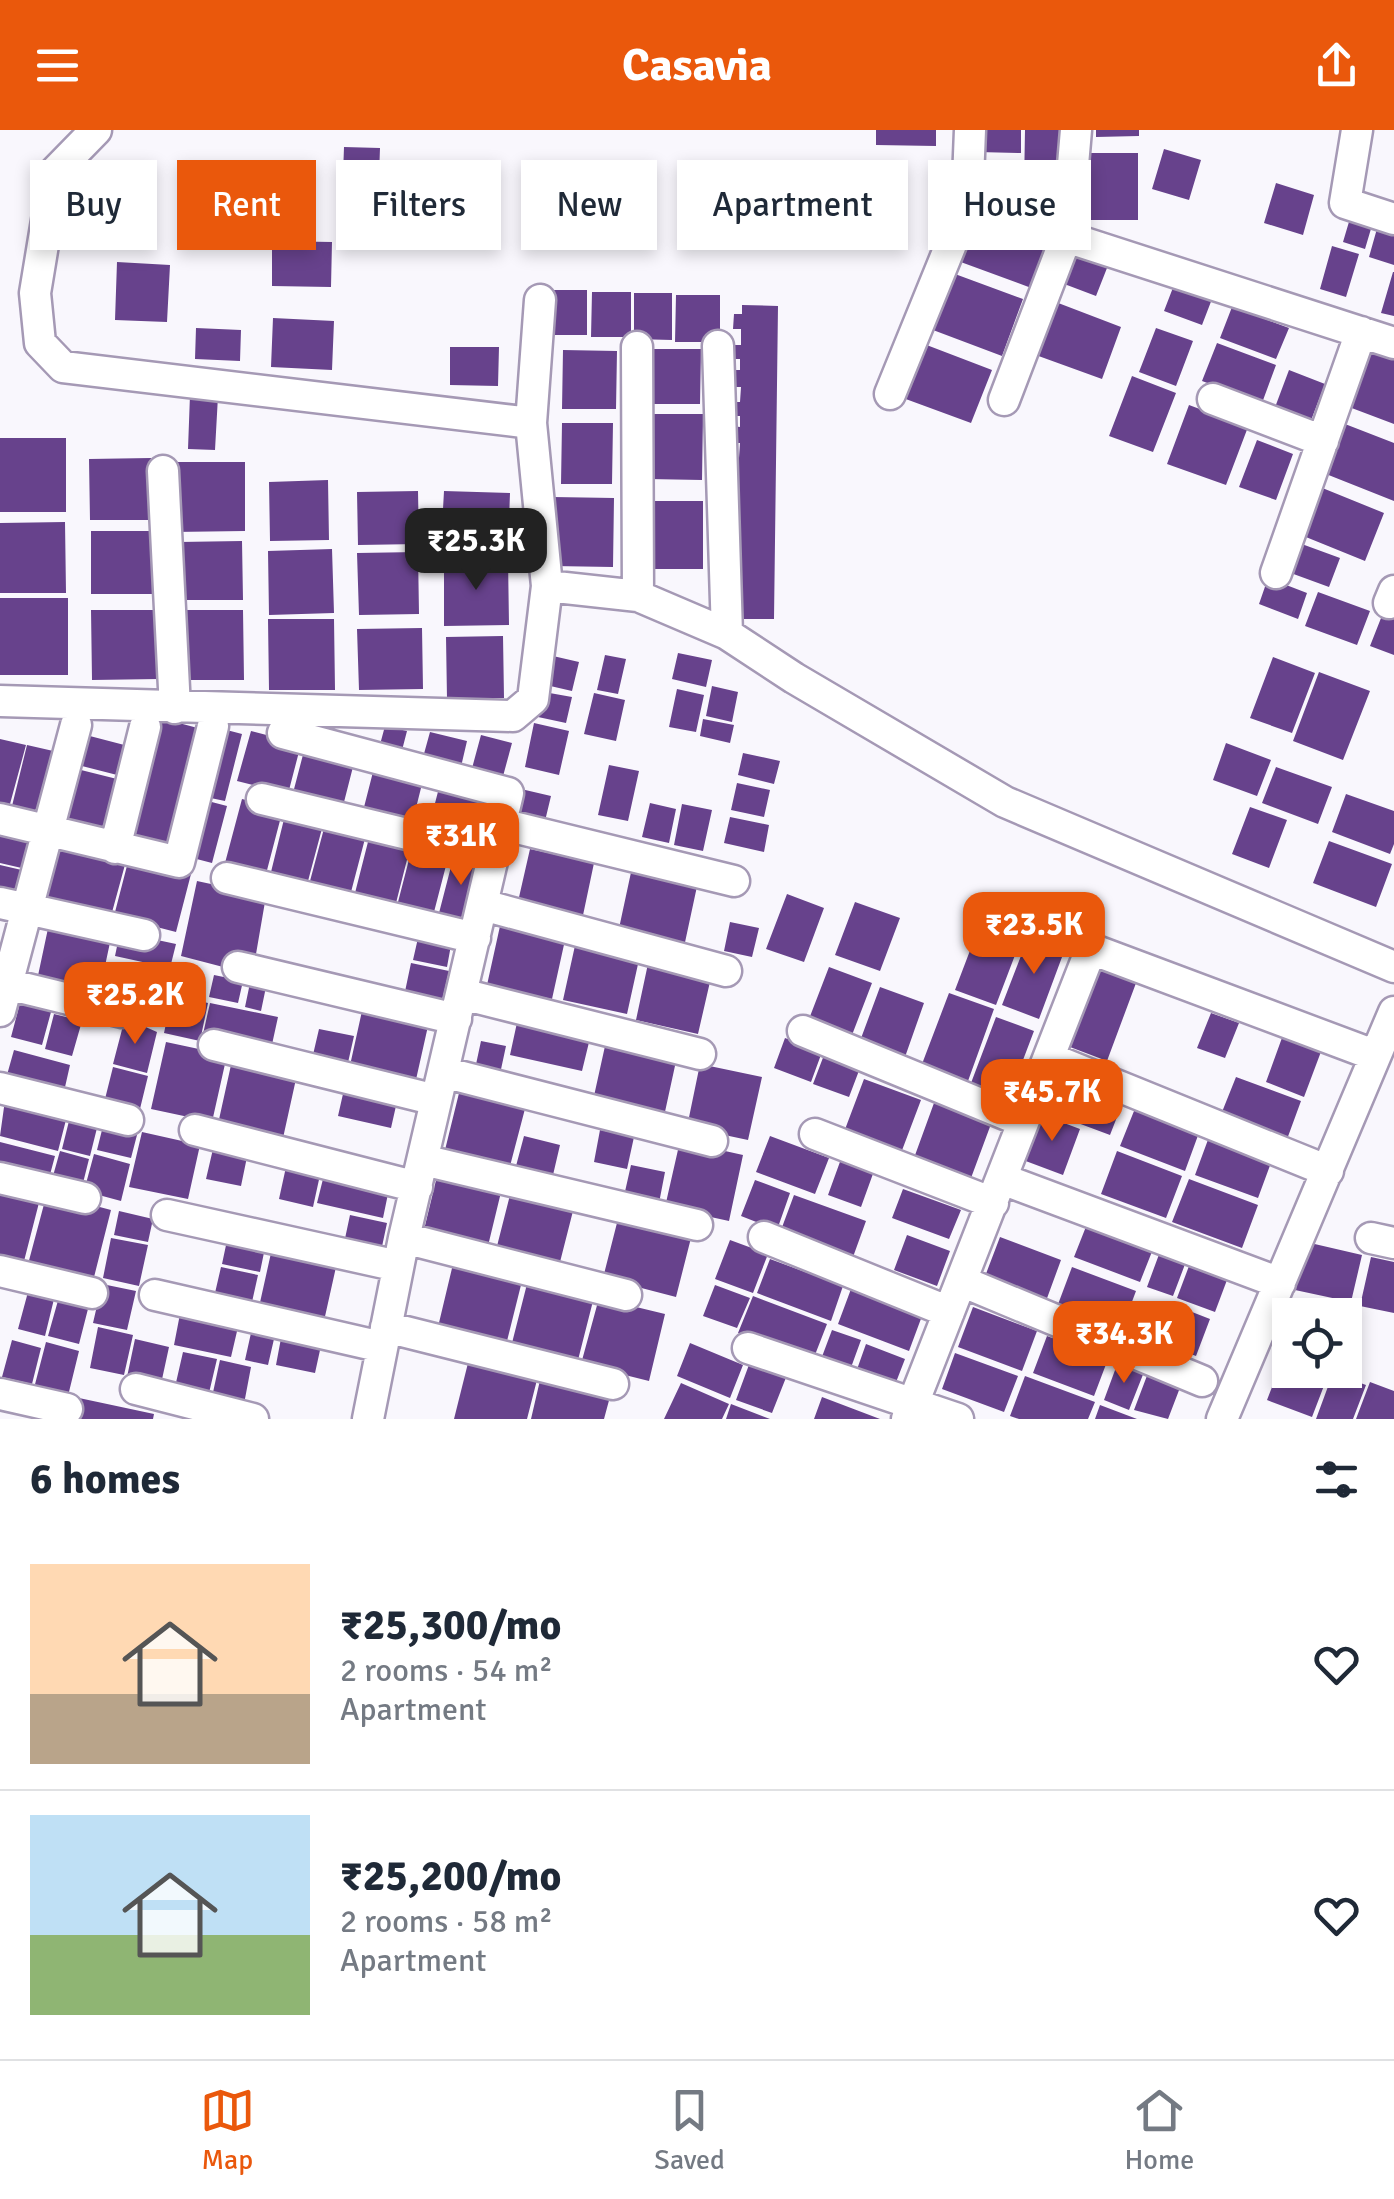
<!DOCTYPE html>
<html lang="en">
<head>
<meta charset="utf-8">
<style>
	body { margin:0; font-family:Signika,sans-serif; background:#f2f2f3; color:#1f2937; height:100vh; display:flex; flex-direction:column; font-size:38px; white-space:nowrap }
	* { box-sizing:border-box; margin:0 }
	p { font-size:32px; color:#747a83 }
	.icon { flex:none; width:55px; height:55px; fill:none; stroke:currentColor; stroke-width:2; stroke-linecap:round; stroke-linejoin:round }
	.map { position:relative; height:1289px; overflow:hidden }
	.sheet { display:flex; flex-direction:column; background:#fff; flex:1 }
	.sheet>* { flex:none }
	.banner { position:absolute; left:30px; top:30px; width:1335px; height:90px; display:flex; gap:20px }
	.fabs { position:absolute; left:1272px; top:1168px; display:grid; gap:20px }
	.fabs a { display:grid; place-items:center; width:90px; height:90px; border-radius:0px; background:#fff; box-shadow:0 5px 15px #0003; font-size:50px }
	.price { position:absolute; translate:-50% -85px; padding:0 22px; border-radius:20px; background:#ea580c; color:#fff; font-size:32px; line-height:65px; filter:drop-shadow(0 2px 5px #0008) }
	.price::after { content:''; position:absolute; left:50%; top:60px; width:30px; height:22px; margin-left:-15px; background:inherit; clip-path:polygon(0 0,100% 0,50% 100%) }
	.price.selected { background:#222; color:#fff }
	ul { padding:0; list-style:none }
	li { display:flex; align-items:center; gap:30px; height:250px; padding:0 30px }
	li+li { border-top:2px solid #e0e1e3 }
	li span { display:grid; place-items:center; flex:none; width:280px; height:200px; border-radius:0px; color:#555 }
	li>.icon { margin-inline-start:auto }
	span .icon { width:120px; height:120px; fill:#fffc; stroke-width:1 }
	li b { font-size:42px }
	h2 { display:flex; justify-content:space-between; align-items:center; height:120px; padding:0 30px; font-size:42px }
	.tag { padding:0 35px; border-radius:0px; background:#fff; box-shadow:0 5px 15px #0003; font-size:35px; line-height:90px }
	.tag.selected { background:#ea580c; color:#fff }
	header { display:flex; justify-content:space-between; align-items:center; height:130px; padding:0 30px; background:#ea580c; color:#fff; font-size:45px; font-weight:700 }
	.tabs { display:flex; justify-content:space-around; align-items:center; height:140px; border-top:2px solid #e0e1e3; background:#fff; font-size:28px; color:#747a83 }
	.tabs a { display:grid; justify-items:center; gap:5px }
	.tabs .selected { color:#ea580c }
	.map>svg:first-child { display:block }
	.building { fill:#67428c }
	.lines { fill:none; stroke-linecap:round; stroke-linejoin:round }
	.minor-casing { stroke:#a599b5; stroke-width:35 }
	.minor { stroke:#fff; stroke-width:30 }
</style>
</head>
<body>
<header><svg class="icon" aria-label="menu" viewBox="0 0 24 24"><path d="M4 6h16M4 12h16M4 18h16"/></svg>Casavia<svg class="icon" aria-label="share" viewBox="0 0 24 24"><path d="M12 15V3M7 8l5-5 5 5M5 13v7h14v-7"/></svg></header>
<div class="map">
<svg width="1394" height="1289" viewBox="0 0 1394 1289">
	<rect width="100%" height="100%" fill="#f9f7fd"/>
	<path class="building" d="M876 0H936V16L876 15Z
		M978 0H1021V23L978 22Z
		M1025 0H1065L1064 57H1024Z
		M1096 0H1139V6L1096 7Z
		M344 17 380 18 379 46 343 45Z
		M1164 19 1201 30 1189 70 1152 59Z
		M1091 23H1138V90H1091Z
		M1276 53 1314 65 1303 105 1264 93Z
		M455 64H495V116H455Z
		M1351 85 1373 92 1365 119 1343 112Z
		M1380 88 1394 92V135L1369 127Z
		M973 91 1049 119 1034 159 958 131Z
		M272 111 332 112 331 157 272 156Z
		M1332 116 1359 124 1346 167 1320 159Z
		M1070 124 1107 138 1096 166 1059 152Z
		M117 132 170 135 167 192 115 190Z
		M1393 142H1394V186L1381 183Z
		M955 144 1023 169 1002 226 933 200Z
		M1174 155 1212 169 1202 195 1164 181Z
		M551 160H587V205H551Z
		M592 162H631V207H591Z
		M634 163H672V210L634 209Z
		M676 165H720V212H675Z
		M1053 171 1121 197 1102 249 1033 224Z
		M742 175 778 176 774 489H738L731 385H740V370H731V353H739V343H731V328H739L740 313H732V296L740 297V286H732V272H740L741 257H733V240H740V229H733V215H741V199H733L734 184H742Z
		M1232 177 1289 198 1276 229 1220 208Z
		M273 188 334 191 332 240 271 237Z
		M196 198 241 200 240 231 195 229Z
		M1156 198 1193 211 1176 256 1139 242Z
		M1217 213 1276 235 1262 273 1202 251Z
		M924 214 992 240 971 293 903 268Z
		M450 217H499L498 256 450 255Z
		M644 219H701L700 274H644Z
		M1371 219 1394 227V294L1349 277Z
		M563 220 617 221 616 279H562Z
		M1289 240 1325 254 1310 293 1274 280Z
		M1132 246 1176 263 1153 322 1109 306Z
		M190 265 218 266 215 320 188 319Z
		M1189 275 1248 297 1226 355 1167 334Z
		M649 284H703L702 350 648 349Z
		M562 293H613L612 354H561Z
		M1345 294 1394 313V371L1326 344Z
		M0 308H66V382H0Z
		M1257 310 1293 324 1276 370 1239 357Z
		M151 328V390H90L89 329Z
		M172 332H245V401L173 402Z
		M328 350 329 410 270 411 269 352Z
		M1315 355 1384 383 1365 431 1296 403Z
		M418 361 419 414 358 415 357 362Z
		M444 361 510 363 508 418 441 415Z
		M553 367 614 368 613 437 553 436Z
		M647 371H703V439H647Z
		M65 392 66 463H0V393Z
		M91 401H154L155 464H91Z
		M242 411 243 470H180L179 412Z
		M1299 413 1340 428 1329 457 1288 442Z
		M332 419 334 483 269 485 268 421Z
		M418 422 419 484 359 485 357 423Z
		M508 429 509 495 444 496V430Z
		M1268 448 1307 463 1298 489 1259 474Z
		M1318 462 1370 481 1357 515 1305 496Z
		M0 468H68V545H0Z
		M91 480H158L159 549 92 550Z
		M181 480H243L244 550H181Z
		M1383 483 1394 487V525L1370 516Z
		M268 489H334L335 560H269Z
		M422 498 423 559 359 560 357 499Z
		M503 506 504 568 447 569 446 507Z
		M678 523 712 530 706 557 672 549Z
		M605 525 626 529 618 564 597 560Z
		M553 526 579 532 572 561 546 555Z
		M1273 527 1315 543 1292 603 1250 588Z
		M1319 542 1370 561 1343 630 1293 611Z
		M712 556 738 562 732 592 706 586Z
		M677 559 704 565 696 602 669 597Z
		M544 562 572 567 566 593 538 587Z
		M594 563 625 570 616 611 584 604Z
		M153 586 205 600 174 718 123 705Z
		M703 589 734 595 730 613 700 606Z
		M534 593 569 601 559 645 525 637Z
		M385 596 407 601 400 628 378 622Z
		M219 598 242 604 225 671 201 666Z
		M251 601 301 614 288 664 237 651Z
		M430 602 467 611 460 641 422 631Z
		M86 605 132 617 125 647 78 635Z
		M481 605 512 613 502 650 471 642Z
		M0 609 26 615 10 674 0 672Z
		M1226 613 1271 630 1257 666 1213 650Z
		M27 615 62 623 46 684 12 676Z
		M305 617 355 629 343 676 293 663Z
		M743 623 780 631 774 654 738 645Z
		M609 635 639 641 628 691 598 685Z
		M1276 637 1332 657 1318 694 1262 673Z
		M73 638 125 651 111 705 59 692Z
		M374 638 423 650 411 698 362 685Z
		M737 653 770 660 764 687 731 680Z
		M440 654 496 668 484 714 428 700Z
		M521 659 551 666 545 691 515 684Z
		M1346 664 1394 681V714L1390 724 1332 702Z
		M242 669 283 679 266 744 225 733Z
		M204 670 227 676 212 733 189 727Z
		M650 673 676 679 669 713 642 707Z
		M682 674 712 680 703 721 674 715Z
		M1250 677 1287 690 1269 738 1232 724Z
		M286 681 324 691 308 751 271 742Z
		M730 687 769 695 764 722 724 713Z
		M326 691 367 701 351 762 310 751Z
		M0 696 35 704 26 739 0 733Z
		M370 704 411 714 396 773 355 763Z
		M1329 711 1392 734 1376 777 1313 753Z
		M59 714 126 731 111 786 45 769Z
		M413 714 449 724 434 782 398 772Z
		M530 719 594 733 582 790 517 776Z
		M454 725 483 733 468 791 439 783Z
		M129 728 191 744 176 802 114 786Z
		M633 733 699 747 684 817 618 803Z
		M0 735 26 741 17 772 0 768Z
		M197 751 266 766 256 824 234 820 227 838 181 826Z
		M787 764 824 778 804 832 766 819Z
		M855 772 900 788 880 841 835 825Z
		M502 787 567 801 552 869 487 855Z
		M50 789 112 803 98 869 36 855Z
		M982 789 1023 804 996 875 955 860Z
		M730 792 759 798 752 827 724 821Z
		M120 802 176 814 170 838 115 826Z
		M1029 805 1065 819 1039 889 1002 875Z
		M418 808 451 815 447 837 413 830Z
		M576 811 640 825 627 884 563 870Z
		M649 829 712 843 698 904 636 890Z
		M1102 831 1139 845 1107 931 1070 917Z
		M411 833 449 841 440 879 403 871Z
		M136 834 172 842 161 894 125 886Z
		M829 837 872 853 852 905 809 889Z
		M214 845 243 851 238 873 209 867Z
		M250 853 266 857 261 881 245 877Z
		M880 857 924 873 905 927 860 911Z
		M949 863 994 879 968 951 922 934Z
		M172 865 208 873 200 911 164 903Z
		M20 873 51 882 42 915 11 907Z
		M210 873 278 887 271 919 203 904Z
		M362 881 428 896 415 954 349 940Z
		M1211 883 1239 893 1225 928 1197 918Z
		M54 884 82 891 72 926 45 919Z
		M996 887 1034 901 1009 967 971 953Z
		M125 888 157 902 147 943 113 934Z
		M518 888 591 904 582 941 510 925Z
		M319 899 354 906 347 937 312 929Z
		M1283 905 1322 919 1304 967 1266 952Z
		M607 907 678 922 663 991 592 975Z
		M785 908 822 922 811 952 774 938Z
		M481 911 506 916 500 944 475 939Z
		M166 912 227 925 212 992 151 979Z
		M14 920 70 935 63 966 5 952Z
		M824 925 860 938 849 967 813 954Z
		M700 934 762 947 748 1010 687 997Z
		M231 935 296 949 283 1008 218 994Z
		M113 937 148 946 138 987 103 977Z
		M1065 947 1124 969 1110 1005 1051 983Z
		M1236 947 1301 971 1286 1012 1220 987Z
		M864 949 921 970 901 1023 844 1002Z
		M345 955 398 967 391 998 338 986Z
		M460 959 526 975 510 1036 445 1020Z
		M5 970 67 986 58 1021 0 1006Z
		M934 973 991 994 971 1048 914 1028Z
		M1136 976 1200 1000 1185 1041 1120 1016Z
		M1040 984 1080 999 1063 1045 1023 1030Z
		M70 987 98 994 90 1026 62 1019Z
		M103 996 137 1005 131 1028 97 1020Z
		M600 1000 634 1007 627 1039 594 1032Z
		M142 1002 200 1015 188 1069 129 1057Z
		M524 1006 560 1015 553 1045 516 1036Z
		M770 1006 829 1028 815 1064 756 1042Z
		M1209 1007 1272 1030 1258 1068 1195 1045Z
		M680 1011 743 1025 729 1091 665 1077Z
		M0 1012 55 1026 48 1052 0 1040Z
		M213 1019 247 1027 241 1056 206 1049Z
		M60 1021 89 1029 81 1061 51 1053Z
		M1117 1021 1182 1046 1166 1088 1101 1064Z
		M94 1024 130 1034 121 1071 84 1061Z
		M841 1029 874 1041 861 1077 828 1065Z
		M631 1035 665 1042 659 1073 624 1066Z
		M286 1037 320 1045 313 1077 279 1069Z
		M438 1042 502 1058 487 1120 423 1104Z
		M324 1045 389 1059 383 1088 317 1073Z
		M1189 1049 1258 1075 1242 1118 1172 1092Z
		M755 1050 790 1063 777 1100 741 1086Z
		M0 1051 42 1061 23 1135 0 1129Z
		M903 1059 961 1080 949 1109 892 1088Z
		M511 1061 574 1077 559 1136 496 1120Z
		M47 1063 111 1080 92 1155 27 1138Z
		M794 1065 866 1091 853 1127 781 1100Z
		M119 1081 153 1089 148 1112 114 1105Z
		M350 1085 387 1093 380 1126 343 1118Z
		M619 1085 692 1104 676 1167 603 1148Z
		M1089 1089 1155 1114 1140 1152 1074 1127Z
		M229 1101 267 1108 260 1142 222 1134Z
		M907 1105 950 1121 937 1156 894 1140Z
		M1000 1107 1061 1130 1046 1171 984 1149Z
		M111 1108 148 1115 139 1156 103 1148Z
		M730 1110 768 1124 753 1163 715 1149Z
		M1306 1112 1362 1125 1351 1172 1295 1160Z
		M273 1114 338 1128 324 1191 259 1177Z
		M1161 1119 1187 1129 1173 1166 1147 1157Z
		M1371 1127 1394 1132V1183L1360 1176Z
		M1192 1128 1230 1142 1215 1182 1177 1168Z
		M770 1129 843 1156 831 1191 757 1163Z
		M453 1134 522 1151 506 1215 438 1197Z
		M221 1137 258 1145 252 1172 215 1163Z
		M1072 1137 1136 1161 1121 1201 1057 1177Z
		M102 1154 136 1161 127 1200 93 1193Z
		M527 1154 593 1171 578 1230 512 1213Z
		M715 1155 750 1168 737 1198 703 1186Z
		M851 1159 922 1186 909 1221 838 1194Z
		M28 1162 54 1169 45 1206 18 1199Z
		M753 1166 827 1194 813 1230 738 1203Z
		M59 1167 89 1175 79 1214 48 1206Z
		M599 1168 665 1184 649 1251 581 1234Z
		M1174 1175 1210 1189 1196 1226 1161 1213Z
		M973 1177 1037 1201 1022 1241 958 1217Z
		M180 1184 238 1197 231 1227 174 1215Z
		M98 1197 133 1205 124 1245 90 1238Z
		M832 1200 861 1210 849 1243 820 1232Z
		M251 1203 274 1209 268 1235 245 1230Z
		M282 1203 322 1211 315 1243 276 1235Z
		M1047 1206 1108 1229 1094 1266 1033 1243Z
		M135 1209 169 1217 161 1254 127 1247Z
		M12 1210 41 1218 32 1254 2 1247Z
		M46 1212 79 1221 67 1270 33 1262Z
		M690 1213 743 1235 730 1268 677 1246Z
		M866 1214 905 1229 893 1260 855 1245Z
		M1286 1221 1290 1223V1240H1330L1312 1287 1267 1270Z
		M183 1222 217 1229 209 1263 175 1257Z
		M955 1223 1018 1246 1004 1282 942 1259Z
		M469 1229 538 1246 527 1289H454Z
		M220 1230 251 1237 244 1274 212 1267Z
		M750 1232 787 1245 772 1283 736 1270Z
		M1118 1232 1144 1242 1129 1280 1104 1270Z
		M1148 1243 1181 1255 1168 1289 1134 1280Z
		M1333 1243 1366 1255 1353 1289H1316Z
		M541 1246 611 1263 604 1289H531Z
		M1025 1246 1095 1272 1088 1289H1019L1010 1286Z
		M1370 1252 1394 1261V1289H1356Z
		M681 1253 729 1274 722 1289H664Z
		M822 1267 880 1289H814Z
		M79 1268 154 1284 153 1289H74Z
		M731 1274 770 1289H726Z
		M1100 1275 1137 1289H1095Z"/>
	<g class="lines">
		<defs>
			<path id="minor" d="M1357 0 1345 73 1394 89
				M967 75 1394 213
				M718 216 727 504
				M637 217 638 466
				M890 264 967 75 970 0
				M1213 269 1323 311
				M1004 270 1067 105 1076 0
				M531 293 540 170
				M163 341 175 578
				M1276 443 1361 202
				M547 456 638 466 727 504 794 548 1005 672 1394 837
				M1389 473 1394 461
				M0 571 513 586 533 569 547 456 531 293 63 237 40 213 35 163 55 42 96 0
				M283 603 508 663 404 1108 368 1289
				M262 669 494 725
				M0 689 179 732 213 596
				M501 694 734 751
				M115 718 145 597
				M227 748 475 808
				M0 773 144 805
				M483 775 726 841
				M238 837 456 889
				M7 854 122 882
				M462 864 700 924
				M0 881 76 595
				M803 901 1022 991
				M214 915 436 970
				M1049 928 1328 1041
				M443 942 712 1011
				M0 958 128 990
				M195 1000 417 1057
				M815 1004 993 1073
				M423 1030 697 1095
				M0 1048 85 1068
				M1002 1049 1280 1153
				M167 1085 398 1136
				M764 1107 949 1182
				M404 1108 626 1165
				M1371 1108 1394 1113
				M0 1141 92 1163
				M961 1151 1202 1251
				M155 1165 382 1217
				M386 1197 613 1254
				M748 1218 958 1289
				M136 1259 253 1289
				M0 1264 67 1279
				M907 1289 1091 819 1374 925
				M1222 1289 1394 882"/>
		</defs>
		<use href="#minor" class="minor-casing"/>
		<use href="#minor" class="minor"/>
	</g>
</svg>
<div class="fabs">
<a><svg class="icon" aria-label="locate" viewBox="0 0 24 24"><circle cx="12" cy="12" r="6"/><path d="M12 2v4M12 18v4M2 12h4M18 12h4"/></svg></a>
</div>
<b class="price selected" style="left:476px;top:463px">₹25.3K</b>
<b class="price" style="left:461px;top:758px">₹31K</b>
<b class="price" style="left:1034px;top:847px">₹23.5K</b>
<b class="price" style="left:135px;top:917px">₹25.2K</b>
<b class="price" style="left:1052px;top:1014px">₹45.7K</b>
<b class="price" style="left:1124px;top:1256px">₹34.3K</b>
<div class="banner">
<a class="tag">Buy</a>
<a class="tag selected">Rent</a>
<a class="tag">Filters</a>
<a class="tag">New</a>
<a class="tag">Apartment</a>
<a class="tag">House</a>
</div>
</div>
<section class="sheet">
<h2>6 homes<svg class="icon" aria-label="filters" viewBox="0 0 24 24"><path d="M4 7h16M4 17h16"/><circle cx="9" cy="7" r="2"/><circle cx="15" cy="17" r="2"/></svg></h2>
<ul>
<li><span style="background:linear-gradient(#ffd9b3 65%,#b9a48a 0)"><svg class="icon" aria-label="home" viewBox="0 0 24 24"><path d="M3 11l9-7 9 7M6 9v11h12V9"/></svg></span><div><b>₹25,300/mo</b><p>2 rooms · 54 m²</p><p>Apartment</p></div><svg class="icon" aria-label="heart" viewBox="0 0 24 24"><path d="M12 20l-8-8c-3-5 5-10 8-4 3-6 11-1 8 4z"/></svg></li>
<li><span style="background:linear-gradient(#bfe0f5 60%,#8fb573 0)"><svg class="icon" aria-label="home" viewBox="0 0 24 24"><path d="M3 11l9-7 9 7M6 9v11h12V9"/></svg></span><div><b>₹25,200/mo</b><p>2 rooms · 58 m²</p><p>Apartment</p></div><svg class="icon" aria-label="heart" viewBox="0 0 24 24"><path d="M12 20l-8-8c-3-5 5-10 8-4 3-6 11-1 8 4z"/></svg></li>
</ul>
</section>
<nav class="tabs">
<a class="selected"><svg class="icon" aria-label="map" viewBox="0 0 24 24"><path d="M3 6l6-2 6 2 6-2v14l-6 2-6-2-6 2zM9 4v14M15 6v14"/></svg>Map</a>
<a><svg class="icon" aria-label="saved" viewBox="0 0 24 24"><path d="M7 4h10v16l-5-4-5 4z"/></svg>Saved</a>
<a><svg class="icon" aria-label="home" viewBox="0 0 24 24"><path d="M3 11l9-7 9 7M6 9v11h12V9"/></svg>Home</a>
</nav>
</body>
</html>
